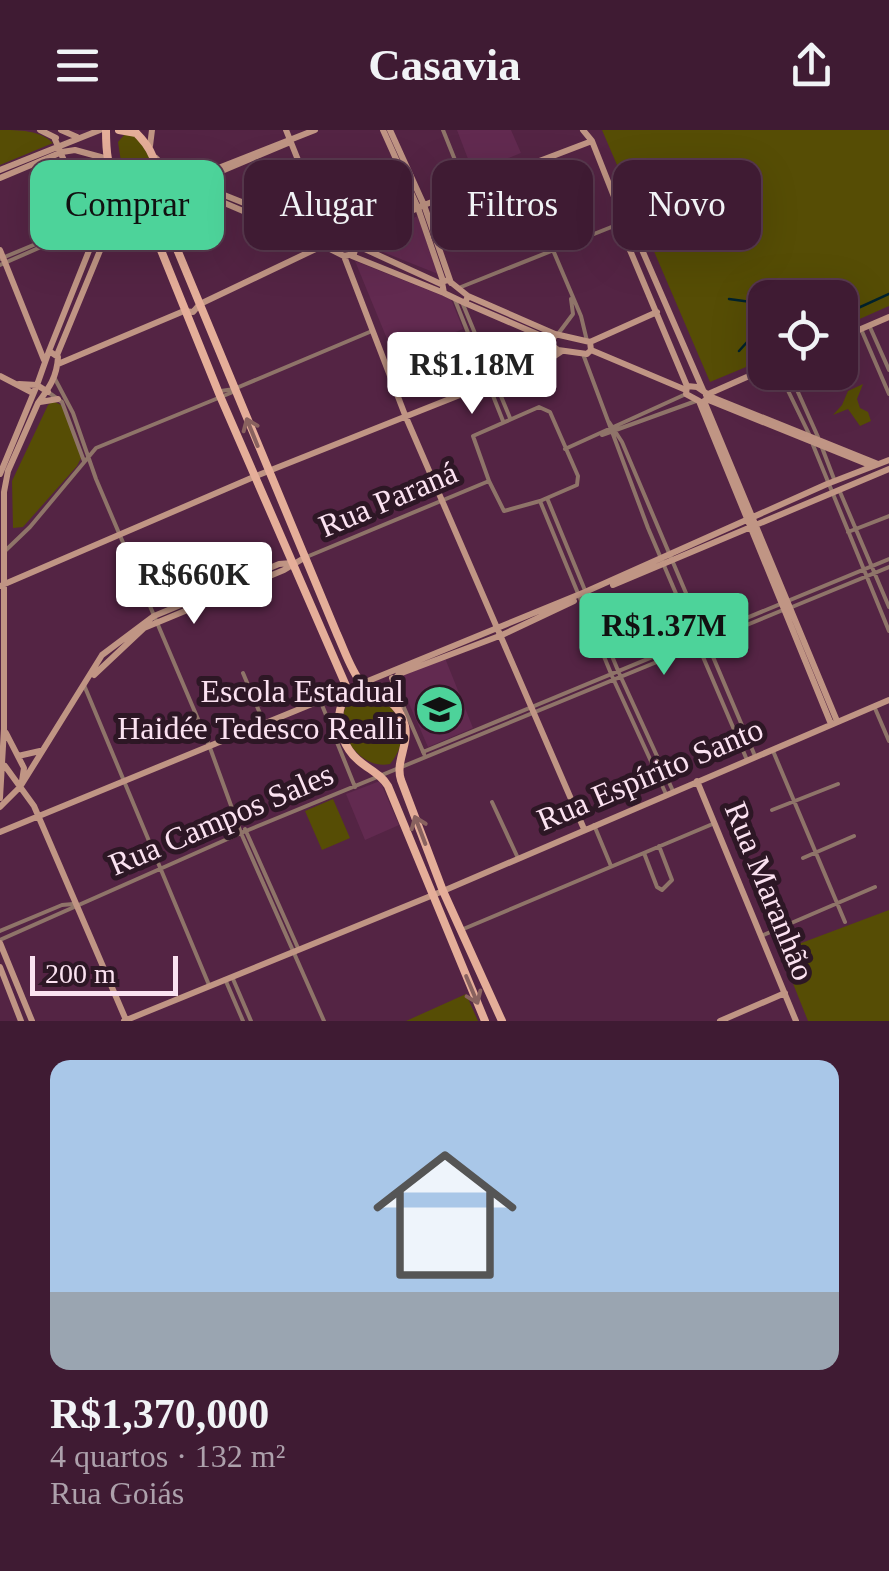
<!DOCTYPE html>
<html lang="pt">
<head>
<meta charset="utf-8">
<style>
	body { margin:0; font-family:Georgia,serif; background:#4a283f; color:#f1f3f6; height:100vh; display:flex; flex-direction:column; font-size:38px; white-space:nowrap }
	* { box-sizing:border-box; margin:0 }
	p { font-size:32px; color:#ada1ac }
	.icon { flex:none; width:55px; height:55px; fill:none; stroke:currentColor; stroke-width:2; stroke-linecap:round; stroke-linejoin:round }
	.map { position:relative; height:891px; overflow:hidden }
	.details { display:flex; flex-direction:column; background:#3f1b33; flex:1 }
	.details>* { flex:none }
	.top-card { position:absolute; left:30px; top:30px; width:830px; height:90px; display:flex; gap:20px }
	.controls { position:absolute; left:748px; top:150px; display:grid; gap:20px }
	.controls a { display:grid; place-items:center; width:110px; height:110px; border-radius:20px; background:#3f1b33; box-shadow:0 10px 40px #0002,0 0 0 2px #58394e; font-size:50px }
	.scale { position:absolute; left:30px; bottom:25px; width:148px; box-sizing:border-box; padding-left:10px; border:5px solid #fbe2f1; border-top:0; font-size:28px; line-height:35px; white-space:nowrap; color:#fbe2f1; -webkit-text-stroke:8px #2d1725; paint-order:stroke }
	.price { position:absolute; translate:-50% -85px; padding:0 22px; border-radius:10px; background:#fff; color:#222; font-size:32px; line-height:65px; filter:drop-shadow(0 2px 5px #0008) }
	.price::after { content:''; position:absolute; left:50%; top:60px; width:30px; height:22px; margin-left:-15px; background:inherit; clip-path:polygon(0 0,100% 0,50% 100%) }
	.price.selected { background:#4dd39a; color:#111 }
	ul { padding:0; list-style:none }
	li { display:grid; align-content:center; gap:20px; height:530px; padding:0 50px }
	li span { display:grid; place-items:center; height:310px; border-radius:20px; color:#555 }
	li>.icon { margin-inline-start:auto }
	span .icon { width:180px; height:180px; fill:#fffc; stroke-width:1 }
	li b { font-size:42px }
	.tag { padding:0 35px; border-radius:20px; background:#3f1b33; box-shadow:0 10px 40px #0002,0 0 0 2px #58394e; font-size:35px; line-height:90px }
	.tag.selected { background:#4dd39a; color:#111 }
	header { display:flex; justify-content:space-between; align-items:center; height:130px; padding:0 50px; background:#3f1b33; font-size:45px; font-weight:700 }
	.map>svg:first-child { display:block }
	.built { fill:#622a50 }
	.green { fill:#564d05 }
	.lines { fill:none; stroke-linecap:round; stroke-linejoin:round }
	.stream { stroke:#00222d; stroke-width:2.5 }
	.street { stroke:#8f7469; stroke-width:4 }
	.secondary { stroke:#c09584; stroke-width:6 }
	.primary { stroke:#e5ae99; stroke-width:8 }
	.oneway { stroke:#89625f }
	.labels { text-anchor:middle; stroke-width:10; stroke-linejoin:round; paint-order:stroke }
	.street-label { font-size:32px; fill:#fbe2f1; stroke:#2d1725 }
	.poi-label { font-size:32px; fill:#fbe2f1; stroke:#2d1725; text-anchor:end }
</style>
</head>
<body>
<header><svg class="icon" aria-label="menu" viewBox="0 0 24 24"><path d="M4 6h16M4 12h16M4 18h16"/></svg>Casavia<svg class="icon" aria-label="share" viewBox="0 0 24 24"><path d="M12 15V3M7 8l5-5 5 5M5 13v7h14v-7"/></svg></header>
<div class="map">
<svg width="889" height="891" viewBox="0 0 889 891">
	<rect width="100%" height="100%" fill="#542444"/>
	<path class="built" d="M457 0H511L521 23 473 42Z
		M185 63 195 66 215 110 188 121 165 69Z
		M418 86 438 144 363 114 365 108Z
		M355 131 451 169 463 199 429 213 446 253 411 267Z
		M445 528 473 598 428 617 397 546Z
		M380 651 399 695 365 710 346 664Z"/>
	<path class="green" d="M0 0C19 0 40 0 53 13L0 35Z
		M602 0H889V176L855 191 852 187V192L840 197V168H765V229L710 252Z
		M125 4 138 7 154 36V53L147 59 135 56 122 38 118 12Z
		M41 46 51 62 61 59 65 70 52 75 50 70 43 72 39 63 33 65 31 61 35 59 32 50Z
		M863 254 857 269 860 278 868 282 871 291 860 296 848 279 833 285 842 275 848 261Z
		M53 271 63 276 82 326 77 336 23 397 13 398 12 351 48 275Z
		M364 561C397 569 414 607 390 634 351 642 321 577 364 561Z
		M333 669 350 708 322 720 305 681Z
		M889 780V891H808L780 821Z
		M466 864 478 891H406Z"/>
	<g class="lines">
		<path class="stream" d="M817 155 831 168
			M729 169 765 174
			M840 177 847 189 840 192
			M845 184 889 164
			M739 221 748 211H765"/>
		<path class="street" d="M443 0 467 60
			M519 40 581 186 587 211
			M0 129 86 93 105 75
			M0 135 100 91
			M461 157 624 92
			M455 170 503 291
			M462 172 510 288
			M869 195 889 240
			M861 199 889 264
			M558 204 573 184 571 169
			M583 224 648 398 747 630
			M779 242 810 306
			M789 242 818 307
			M54 247 73 283 96 349 209 615 241 703 324 891
			M221 261 234 259 372 201
			M48 262 62 272 84 331
			M539 277 550 282 578 346 577 355 540 371 504 381 489 351 473 306Z
			M609 292 622 312 755 626
			M602 305 696 271
			M813 315 889 501
			M821 315 834 349
			M565 319 686 264
			M840 362 889 477
			M547 368 619 543 673 661
			M540 371 612 546 666 664
			M848 402 889 386
			M6 420 30 397 96 318 233 262
			M304 428 489 351
			M792 477 889 437
			M243 543 264 593
			M84 555 209 855
			M320 570 355 657
			M402 573 424 624
			M874 576 889 611
			M773 621 845 792
			M423 622 889 429
			M492 672 517 726
			M772 680 838 654
			M594 695 611 736
			M245 699 298 818
			M644 723 657 757 662 760 672 750 659 716
			M803 728 854 706
			M461 800 715 693
			M0 801 62 775 73 774
			M761 806 875 757
			M0 810 241 703 783 480
			M225 849 243 891
			M233 849 251 891"/>
		<path class="secondary" d="M40 0 56 8
			M61 0 77 7
			M286 0 326 100
			M383 0 418 78 443 151
			M390 0 424 75 451 153
			M583 0 592 11 624 92 627 113 687 256
			M54 7 85 80 100 91
			M150 16 152 0
			M75 20 108 29
			M156 28 174 46 193 48
			M0 40 100 0
			M0 48 62 22 75 20
			M193 48 315 0
			M199 55 319 103
			M199 56 198 51 288 13
			M626 94 636 106 703 260
			M322 100 351 109 356 115 354 124 344 126 318 113 317 108Z
			M351 109 424 75 592 11
			M356 115 441 154
			M0 120 44 230
			M344 126 405 285 584 699
			M352 126 444 163
			M448 150 468 166 465 173 444 163 442 152Z
			M468 166 555 204
			M465 173 551 210
			M555 204 590 212 591 220 587 224 558 220 551 215Z
			M840 208 889 187
			M590 212 657 182
			M591 220 686 260
			M49 221 116 53
			M57 225 113 89 158 67 182 60H194L318 113
			M58 234 184 181 193 182 200 174 322 116
			M0 246 33 263
			M706 265 765 239
			M709 266 878 334
			M706 269 872 336
			M699 271 831 594
			M699 271 686 264 687 256 697 257 706 263
			M704 271 837 591
			M40 272 58 269
			M0 344 37 255 19 254
			M613 455 889 339
			M0 456 256 346 550 229 562 221
			M94 545 144 498 284 440 304 428
			M392 548 399 567 400 584
			M393 551 399 544 502 505 574 471
			M6 603 24 638 22 651
			M18 626 40 621
			M5 636 34 676 126 890
			M697 651 796 891
			M0 668 4 599V362L8 341 38 273C49 258 57 247 58 227L49 221 37 255 48 262
			M0 677 20 657 102 525 154 486 279 434 292 433
			M0 702 585 462 827 354 889 330
			M0 813 32 891
			M0 837 21 891
			M124 891 443 761 889 570
			M720 891 785 863"/>
		<path class="primary" d="M106 0C106 19 107 40 119 56 131 71 141 74 150 93L220 266 347 558C346 565 342 571 340 580 336 597 345 619 358 630 369 640 380 643 388 656L485 891
			M119 0 136 3
			M133 0C166 30 152 48 164 88L337 504C344 519 351 541 362 554 375 569 397 565 405 596 409 615 395 632 401 650L443 761 502 891
			M133 66 148 65 156 53"/>
	</g>
	<defs><path id="oneway-shaft" d="M-6 0H5M1.5-3L5.5 0L1.5 3" fill="none" stroke-width="1.6" stroke-linecap="round" stroke-linejoin="round" transform="scale(2.5)"/></defs>
	<g class="oneway">
		<use href="#oneway-shaft" transform="translate(252 302) rotate(-112)"/>
		<use href="#oneway-shaft" transform="translate(420 700) rotate(-111)"/>
		<use href="#oneway-shaft" transform="translate(472 860) rotate(67)"/>
	</g>
	<defs>
		<symbol id="university-disc" viewBox="-11 -11 22 22"><circle r="9.5" fill="#4dd39a" stroke="#2d1725"/><path d="M0-5L7-2L0 1L-7-2ZM-4 1L0 2.5L4 1V4Q0 6-4 4Z" fill="#111"/></symbol>
	</defs>
	<g fill-rule="evenodd">
		<use href="#university-disc" x="412" y="552" width="55" height="55"/>
	</g>
	<g class="labels">
		<g class="street-label">
			<text transform="translate(388 369) rotate(-23)" y="11">Rua Paraná</text>
			<text transform="translate(650 644) rotate(-23)" y="11">Rua Espírito Santo</text>
			<text transform="translate(221 689) rotate(-23)" y="11">Rua Campos Sales</text>
			<text transform="translate(770 761) rotate(68)" y="11">Rua Maranhão</text>
		</g>
		<g class="poi-label">
			<text x="404" y="572">Escola Estadual<tspan x="404" dy="37">Haidée Tedesco Realli</tspan></text>
		</g>
	</g>
</svg>
<div class="controls">
<a><svg class="icon" aria-label="locate" viewBox="0 0 24 24"><circle cx="12" cy="12" r="6"/><path d="M12 2v4M12 18v4M2 12h4M18 12h4"/></svg></a>
</div>
<div class="scale">200 m</div>
<b class="price" style="left:472px;top:287px">R$1.18M</b>
<b class="price" style="left:194px;top:497px">R$660K</b>
<b class="price selected" style="left:664px;top:548px">R$1.37M</b>
<div class="top-card">
<a class="tag selected">Comprar</a>
<a class="tag">Alugar</a>
<a class="tag">Filtros</a>
<a class="tag">Novo</a>
</div>
</div>
<section class="details">
<ul>
<li><span style="background:linear-gradient(#a9c7e8 75%,#9aa5b1 0)"><svg class="icon" aria-label="home" viewBox="0 0 24 24"><path d="M3 11l9-7 9 7M6 9v11h12V9"/></svg></span><div><b>R$1,370,000</b><p>4 quartos · 132 m²</p><p>Rua Goiás</p></div></li>
</ul>
</section>
</body>
</html>
